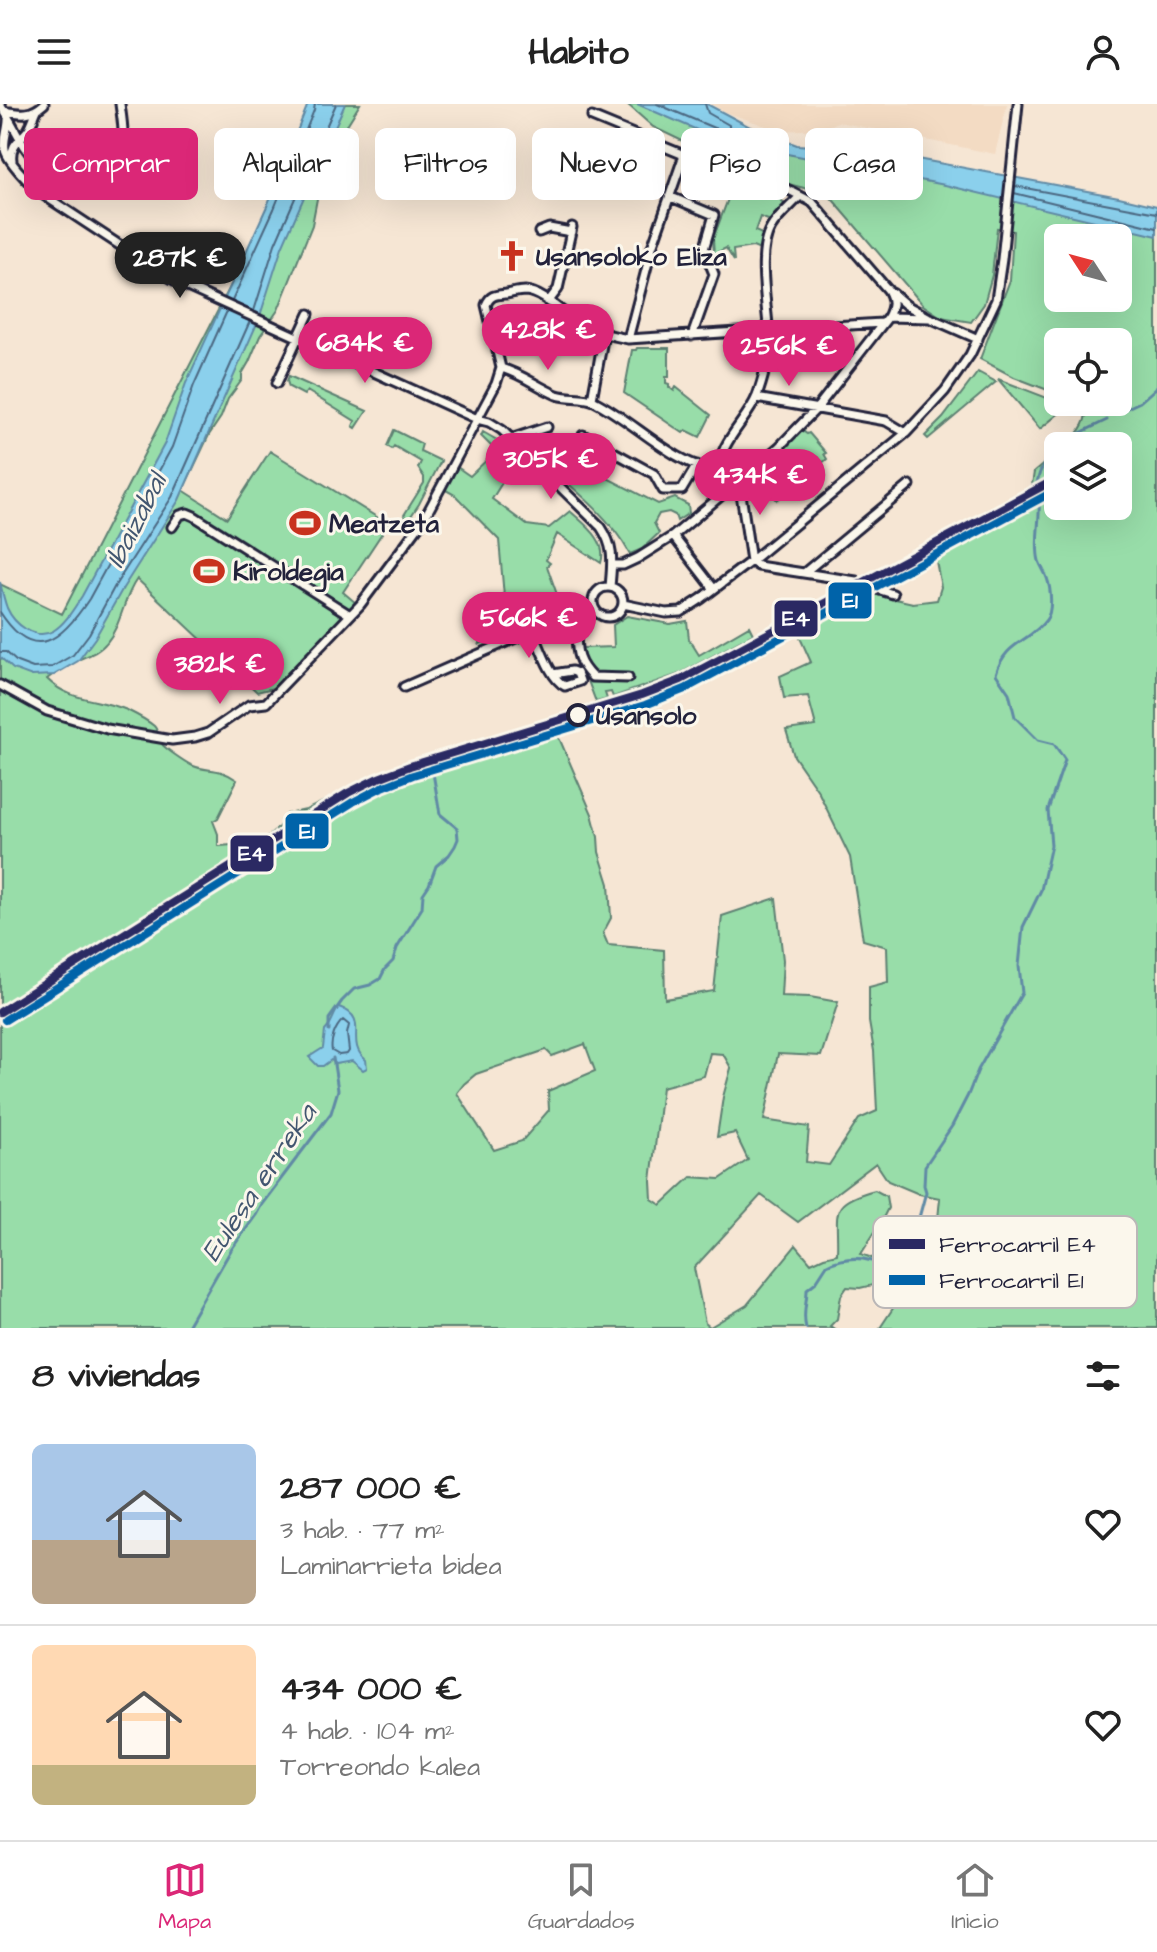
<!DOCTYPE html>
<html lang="es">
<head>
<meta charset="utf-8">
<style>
	body { margin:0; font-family:"Architects Daughter",sans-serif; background:#f6f6f6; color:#222; height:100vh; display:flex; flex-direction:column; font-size:30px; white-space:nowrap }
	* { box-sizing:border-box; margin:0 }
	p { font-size:26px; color:#767676 }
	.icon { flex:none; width:44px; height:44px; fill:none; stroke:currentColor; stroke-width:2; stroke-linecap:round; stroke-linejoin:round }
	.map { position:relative; height:1224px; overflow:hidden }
	.details { display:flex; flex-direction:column; background:#fff; flex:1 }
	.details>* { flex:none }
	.guide { position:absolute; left:24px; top:24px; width:1110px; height:72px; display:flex; gap:16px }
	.needle { width:52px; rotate:306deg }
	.tools { position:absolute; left:1044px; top:120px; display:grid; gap:16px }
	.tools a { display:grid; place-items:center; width:88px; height:88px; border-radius:12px; background:#fff; box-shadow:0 8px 32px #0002; font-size:40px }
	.price { position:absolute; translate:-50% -68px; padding:0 18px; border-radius:28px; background:#db2777; color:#fff; font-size:26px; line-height:52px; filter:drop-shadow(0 2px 4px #0008) }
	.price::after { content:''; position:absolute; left:50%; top:48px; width:24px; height:18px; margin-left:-12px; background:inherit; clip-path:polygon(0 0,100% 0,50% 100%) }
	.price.on { background:#222; color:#fff }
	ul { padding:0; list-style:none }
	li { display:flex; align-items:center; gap:24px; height:200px; padding:0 32px }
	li+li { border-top:2px solid #e0e0e0 }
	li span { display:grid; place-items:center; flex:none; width:224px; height:160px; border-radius:12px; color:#555 }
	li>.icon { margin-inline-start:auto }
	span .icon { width:96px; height:96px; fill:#fffc; stroke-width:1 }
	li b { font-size:34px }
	h2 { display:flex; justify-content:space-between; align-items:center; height:96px; padding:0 32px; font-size:34px }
	.pill { padding:0 28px; border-radius:12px; background:#fff; box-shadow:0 8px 32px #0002; font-size:28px; line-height:72px }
	.pill.on { background:#db2777; color:#fff }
	header { display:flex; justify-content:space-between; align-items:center; height:104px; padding:0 32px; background:#fff; font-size:36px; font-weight:700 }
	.tab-bar { display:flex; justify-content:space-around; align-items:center; height:112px; border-top:2px solid #e0e0e0; background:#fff; font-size:22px; color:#767676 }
	.tab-bar a { display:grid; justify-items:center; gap:4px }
	.tab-bar .on { color:#db2777 }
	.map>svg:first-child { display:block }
	.built { fill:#f3dbc3 }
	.green { fill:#98dda9; stroke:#5d8072; stroke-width:2; fill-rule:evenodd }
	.water { fill:#8bd0ec; stroke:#618aa5; stroke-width:2 }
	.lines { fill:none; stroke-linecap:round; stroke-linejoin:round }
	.shore { stroke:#4c6882; stroke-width:2 }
	.stream { stroke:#618aa5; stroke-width:3 }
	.minor-casing { stroke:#22223b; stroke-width:13 }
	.minor { stroke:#fbf7ec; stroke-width:7 }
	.rail-1-casing { stroke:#fbf7ec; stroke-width:14 }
	.rail-2-casing { stroke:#fbf7ec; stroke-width:14 }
	.rail-1 { stroke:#2b2963; stroke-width:8 }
	.rail-2 { stroke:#0063a9; stroke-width:8 }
	.stop-dot { fill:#fbf7ec; stroke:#22223b; stroke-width:4 }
	.labels { text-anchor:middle; stroke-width:6; stroke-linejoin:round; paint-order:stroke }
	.poi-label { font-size:26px; font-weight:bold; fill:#22223b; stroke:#fbf7ec; text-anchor:start }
	.stop-label { font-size:26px; font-weight:bold; fill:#22223b; stroke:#fbf7ec; text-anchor:start }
	.water-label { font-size:28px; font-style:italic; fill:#425670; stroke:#fbf7ec }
	.key { fill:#fbf7ec; stroke:#bab7b7; stroke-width:2 }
	.key-label { font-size:22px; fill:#22223b }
	.line-badge { stroke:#fbf7ec; stroke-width:3 }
	.badge-label { font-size:22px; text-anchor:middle; font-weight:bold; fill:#fff }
</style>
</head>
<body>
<header><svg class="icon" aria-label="menu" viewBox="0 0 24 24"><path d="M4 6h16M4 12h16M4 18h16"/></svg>Habito<svg class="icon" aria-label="person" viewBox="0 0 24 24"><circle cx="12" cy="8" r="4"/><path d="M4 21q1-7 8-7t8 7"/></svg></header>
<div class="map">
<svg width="1157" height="1224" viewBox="0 0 1157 1224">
	<rect width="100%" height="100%" fill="#f6e6d4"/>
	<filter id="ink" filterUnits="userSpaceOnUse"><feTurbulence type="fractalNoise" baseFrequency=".0125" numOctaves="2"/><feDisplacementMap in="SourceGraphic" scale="16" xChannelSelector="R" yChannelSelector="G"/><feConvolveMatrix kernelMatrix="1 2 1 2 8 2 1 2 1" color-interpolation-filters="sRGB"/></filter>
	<g filter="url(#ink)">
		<path class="built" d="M712 0H1007L995 50 838 18 823 25 780 27 725 8Z"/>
		<path class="green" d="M322 0H360L324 58 312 121 278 206 260 232 249 258 242 270V276L228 295 221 313 209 331 183 386 227 414 270 347 388 420 343 488 356 499 277 583 257 588 137 475C123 494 122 520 107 538 97 551 82 553 68 560 61 564 54 570 47 575 70 598 99 594 127 606 135 610 147 616 154 622 159 627 157 633 161 639 164 644 185 658 191 661 208 669 218 662 237 676L218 714 213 717 218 730V742C248 740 273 740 287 710L306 706 339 690 407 668 467 641 534 619 542 621 554 629 560 636 592 710 598 733 599 748 609 780 611 814 603 829 608 841 664 846 665 895 714 887 722 812 776 794 783 856 781 892 810 893 838 898 821 952 778 950 764 1016 809 1023 806 1058 829 1061 859 1015 877 1007 874 947 869 918V883L888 878 887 843 863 836 850 753 818 687 794 652 786 626 816 622 808 592 784 594 780 572 811 558 797 527 864 488 913 499 937 496 941 483 935 452 1025 397 1032 381 1034 368 1058 348V402H1118V342H1064C1076 332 1088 320 1086 303L1080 298H1118V238H1058V290L1014 273 980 255 1010 176 1013 127 997 124 992 171 984 200 971 218 941 213 923 201 828 90 784 79 731 52 701 46 653 23 627 0H669L749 43 1039 93 1157 130V1224H880L909 1180 938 1115 940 1094 919 1090 888 1077 876 1059 798 1118 761 1091 694 1164 705 1219 710 1223 747 1201 796 1141 811 1159 824 1153 837 1150C839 1109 826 1099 875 1086L886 1092 888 1104 880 1120 861 1150 875 1155 879 1170 873 1181 860 1184 847 1183 841 1192 837 1215 830 1222 833 1224H0V480L62 510 289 68ZM1058 134H1118V194H1058ZM585 940 595 967 548 987 549 1006 522 1037 494 1046 457 989 464 980 476 970 546 946 552 952ZM710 949 723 950 731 964 723 993 717 1033 735 1029 748 1056 720 1075 691 1073 661 1101 652 1095 651 1077 662 983 704 972Z
			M734 79 781 95 785 102 771 117 760 113 755 127 762 130 760 146 753 143 733 146 734 157 726 144 714 150 713 135Z
			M637 244H669V273H666V279L669 280V283L674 287 676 283 711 311 700 333 686 326 683 329 624 289 632 246H636Z
			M978 268 996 278 928 335 925 332 943 314Z
			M289 272 367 307 356 324 353 322 355 317 307 287 304 291 289 283 287 277Z
			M998 275 1068 302 1040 325Z
			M805 324 804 328 807 330 809 329 826 349 824 350 827 355 777 396 755 369 758 366 756 365Z
			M394 326 422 340 420 347 441 357 419 400 407 418 404 411 424 379V373L418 364 421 358 394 342 392 345 387 342Z
			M483 328 497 336 528 367 521 374 508 369 492 395 527 421 549 424 570 407C585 421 608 436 601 459L557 430 546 456 550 459 547 462 561 502 478 541 505 504 499 436 455 391 444 385 457 363 470 372 496 347 481 332Z
			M554 338 570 355 658 400 675 394 688 401 689 409 677 417 675 411 669 408 659 410 654 419 659 429 642 445 630 450C608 409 568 380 534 350Z
			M627 512 670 520 687 517 689 535 699 551 749 522 753 530 679 570 613 593 611 588 605 589 607 595 596 598 581 558 582 544 614 543 613 521Z"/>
		<path class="water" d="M308 0H345L282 143 259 215 179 396 123 484 95 534 78 557 54 571 32 572 13 565 0 553V478C2 487 4 496 7 504 14 520 35 537 53 527 66 519 74 504 82 492L165 339 186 279 267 102Z
			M637 0H707L750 23 797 41 858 45 912 54 1119 93 1157 102V132L945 81 747 42 711 32Z
			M339 903C372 915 343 937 366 956L367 964 363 966 352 957 336 960 331 956 323 962H318L309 953 323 944 325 927C332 920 333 911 339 903Z"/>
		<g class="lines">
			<path class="shore" d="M657 0 714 24 729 27V21L708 9 705 0
				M1015 82 1157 109
				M1014 89 1157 124
				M232 197 274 105 314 6 315 0
				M254 207 275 140 336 0
				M0 508C34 561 62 536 89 495L172 343 194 281 227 207
				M0 548H6L17 558 33 564 52 563 73 551 89 530 116 480 172 393 250 217
				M343 916 349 921 347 930 349 947 347 950 339 951 332 947C330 937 335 923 343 916Z"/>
			<path class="stream" d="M1121 307 1140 298 1157 283
				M1060 342 1074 332 1107 316
				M1037 378C1040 364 1047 353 1058 343
				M329 927V915L342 897 354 885 370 881 380 875 385 865 393 857 397 844 422 804 423 790 429 781 436 762 449 751 455 742 458 735 457 724 440 710 433 669
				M890 1164 903 1161 913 1151 911 1143 926 1088 924 1081 925 1062 952 1022 968 991 978 966 1022 889 1019 862 1023 823 1041 786 1051 741 1048 706 1065 656 1054 640 1038 636 1015 613 1009 589 996 570C1005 537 1029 539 1046 516 1053 507 1051 485 1047 474 1045 468 1041 463 1039 457 1034 439 1041 413 1039 394
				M186 1224 231 1146 256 1111 262 1100 331 1009 338 986 333 954
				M806 1224C802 1208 807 1200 807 1185L816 1178 827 1161C848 1151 867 1152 887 1164"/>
			<defs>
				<path id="minor" d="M0 1C15 21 22 46 42 62 67 82 106 83 119 49 126 34 122 16 120 0
					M4 7C21 10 31 12 44 0
					M8 13C9 24 3 35 5 45 6 56 32 82 42 90L162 169 183 181 477 315 489 318 502 326 601 423C615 444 612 459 610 483
					M592 13 684 51 781 82 812 98 888 186C894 196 893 203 888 213L817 304 779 343 673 432 638 454 623 461H612
					M30 24V37L34 50
					M12 56C10 41 19 37 28 26 32 20 34 12 37 6
					M800 92C791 102 778 112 771 124 755 150 769 208 769 239 769 253 762 279 757 292 747 317 718 339 719 368L741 390 751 457 758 462 856 477
					M671 93 714 111 704 145 714 170 692 232
					M539 128 549 124 571 128
					M892 189 906 201 928 213
					M548 198 558 185 572 123
					M888 213 930 214 978 235
					M628 235 652 143 684 51
					M501 264C522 270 538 283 557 291 569 295 583 292 594 297 634 317 674 361 719 368
					M277 279 309 210
					M756 294 886 317 906 329
					M592 295 604 230
					M583 331 654 370 663 386H682L697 361
					M511 335 547 323
					M172 423 180 411 187 409 194 412 350 511
					M673 432 714 485
					M804 469 910 381
					M593 498a15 15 0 1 1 30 0a15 15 0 1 1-30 0Z
					M874 484 893 490
					M623 500 666 509 681 508 701 495 751 457 906 329 945 287 970 251 996 196 1002 155 1018 0
					M572 510C581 537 569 550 592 573L628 574
					M533 527C540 542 550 575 565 582L580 577 577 569 572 567 553 570
					M0 581 47 607 107 625 172 636 195 633 208 629 249 601 266 599 360 501 424 415 496 280 501 264 486 201C490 191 495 191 506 190 512 189 519 187 525 187 544 188 567 214 585 223 599 229 613 232 628 235L882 219
					M404 583 593 500"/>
			</defs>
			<use href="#minor" class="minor-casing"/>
			<use href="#minor" class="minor"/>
			<defs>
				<path id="rail-1" d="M0 908 348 689 376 675 410 662 642 591 681 576 1058 374"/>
				<path id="rail-2" d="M5 916 353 698 380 684 413 671 645 601 685 585 1058 385"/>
			</defs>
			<use href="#rail-1" class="rail-1-casing"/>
			<use href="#rail-2" class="rail-2-casing"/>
			<use href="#rail-1" class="rail-1"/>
			<use href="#rail-2" class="rail-2"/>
		</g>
	</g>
	<defs>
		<symbol id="church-bare" viewBox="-9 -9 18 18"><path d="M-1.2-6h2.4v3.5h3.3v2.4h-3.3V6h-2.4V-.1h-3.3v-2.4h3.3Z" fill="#c8321e" stroke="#fbf7ec" stroke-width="2.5" paint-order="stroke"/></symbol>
		<symbol id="stadium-bare" viewBox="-9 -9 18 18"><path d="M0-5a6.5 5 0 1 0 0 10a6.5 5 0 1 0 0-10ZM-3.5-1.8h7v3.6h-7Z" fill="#c8321e" stroke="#fbf7ec" stroke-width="2.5" paint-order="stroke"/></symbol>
	</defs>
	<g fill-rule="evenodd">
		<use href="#church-bare" x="490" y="130" width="44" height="44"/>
		<use href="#stadium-bare" x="283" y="397" width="44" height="44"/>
		<use href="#stadium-bare" x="187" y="445" width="44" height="44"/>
	</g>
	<circle class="stop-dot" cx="578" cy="611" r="10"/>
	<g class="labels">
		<g class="poi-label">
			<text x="536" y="161">Usansoloko Eliza</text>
			<text x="329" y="428">Meatzeta</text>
			<text x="233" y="476">Kiroldegia</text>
		</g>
		<g class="stop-label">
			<text x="596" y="620">Usansolo</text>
		</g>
		<g class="water-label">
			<text transform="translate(135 416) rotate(-63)" y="10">Ibaizabal</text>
			<text transform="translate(258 1078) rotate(-56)" y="10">Eulesa erreka</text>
		</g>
	</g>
	<rect x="873" y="1112" width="264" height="92" rx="12" class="key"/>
	<rect x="889" y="1135" width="36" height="10" fill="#2b2963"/>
	<rect x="889" y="1171" width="36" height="10" fill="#0063a9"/>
	<g class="key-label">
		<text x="939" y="1148">Ferrocarril E4</text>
		<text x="939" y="1184">Ferrocarril E1</text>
	</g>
	<g class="line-badge">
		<rect x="827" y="477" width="46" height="39" rx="8" fill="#0063a9"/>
		<rect x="773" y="495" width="46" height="39" rx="8" fill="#2b2963"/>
		<rect x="284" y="708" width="46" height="38" rx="8" fill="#0063a9"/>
		<rect x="229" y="730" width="46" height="39" rx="8" fill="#2b2963"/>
	</g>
	<g class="badge-label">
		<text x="850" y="504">E1</text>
		<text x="796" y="522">E4</text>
		<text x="307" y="735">E1</text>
		<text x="252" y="757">E4</text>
	</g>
</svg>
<div class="tools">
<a><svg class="needle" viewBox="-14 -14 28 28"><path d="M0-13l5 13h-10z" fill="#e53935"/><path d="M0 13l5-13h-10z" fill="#767676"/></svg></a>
<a><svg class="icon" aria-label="locate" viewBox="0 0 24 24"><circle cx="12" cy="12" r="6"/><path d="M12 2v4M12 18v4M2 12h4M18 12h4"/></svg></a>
<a><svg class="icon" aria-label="layers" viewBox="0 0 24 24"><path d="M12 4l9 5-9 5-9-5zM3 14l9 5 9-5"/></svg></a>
</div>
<b class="price on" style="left:180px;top:196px">287K €</b>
<b class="price" style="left:548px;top:268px">428K €</b>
<b class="price" style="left:365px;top:281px">684K €</b>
<b class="price" style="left:789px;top:284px">256K €</b>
<b class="price" style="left:551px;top:397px">305K €</b>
<b class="price" style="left:760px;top:413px">434K €</b>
<b class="price" style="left:529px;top:556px">566K €</b>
<b class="price" style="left:220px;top:602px">382K €</b>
<div class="guide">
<a class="pill on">Comprar</a>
<a class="pill">Alquilar</a>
<a class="pill">Filtros</a>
<a class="pill">Nuevo</a>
<a class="pill">Piso</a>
<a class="pill">Casa</a>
</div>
</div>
<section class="details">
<h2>8 viviendas<svg class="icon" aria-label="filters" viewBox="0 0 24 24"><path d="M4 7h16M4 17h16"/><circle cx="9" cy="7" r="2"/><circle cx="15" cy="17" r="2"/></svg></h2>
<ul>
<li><span style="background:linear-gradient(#a9c7e8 60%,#b9a48a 0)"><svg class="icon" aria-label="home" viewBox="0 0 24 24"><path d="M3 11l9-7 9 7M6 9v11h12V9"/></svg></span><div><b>287 000 €</b><p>3 hab. · 77 m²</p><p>Laminarrieta bidea</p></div><svg class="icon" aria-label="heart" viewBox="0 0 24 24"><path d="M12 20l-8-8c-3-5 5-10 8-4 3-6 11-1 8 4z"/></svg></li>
<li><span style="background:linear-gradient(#ffd9b3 75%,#c2b280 0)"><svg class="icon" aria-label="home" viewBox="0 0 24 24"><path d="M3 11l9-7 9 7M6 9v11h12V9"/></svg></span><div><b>434 000 €</b><p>4 hab. · 104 m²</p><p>Torreondo kalea</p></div><svg class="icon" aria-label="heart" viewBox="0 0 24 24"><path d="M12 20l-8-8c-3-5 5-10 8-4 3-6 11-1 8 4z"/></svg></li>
</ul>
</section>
<nav class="tab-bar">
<a class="on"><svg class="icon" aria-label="map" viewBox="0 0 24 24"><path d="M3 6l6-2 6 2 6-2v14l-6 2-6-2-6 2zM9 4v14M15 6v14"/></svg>Mapa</a>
<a><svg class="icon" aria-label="saved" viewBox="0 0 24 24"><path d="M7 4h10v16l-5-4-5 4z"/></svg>Guardados</a>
<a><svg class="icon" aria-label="home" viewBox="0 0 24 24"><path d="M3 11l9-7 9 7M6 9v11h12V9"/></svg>Inicio</a>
</nav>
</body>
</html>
